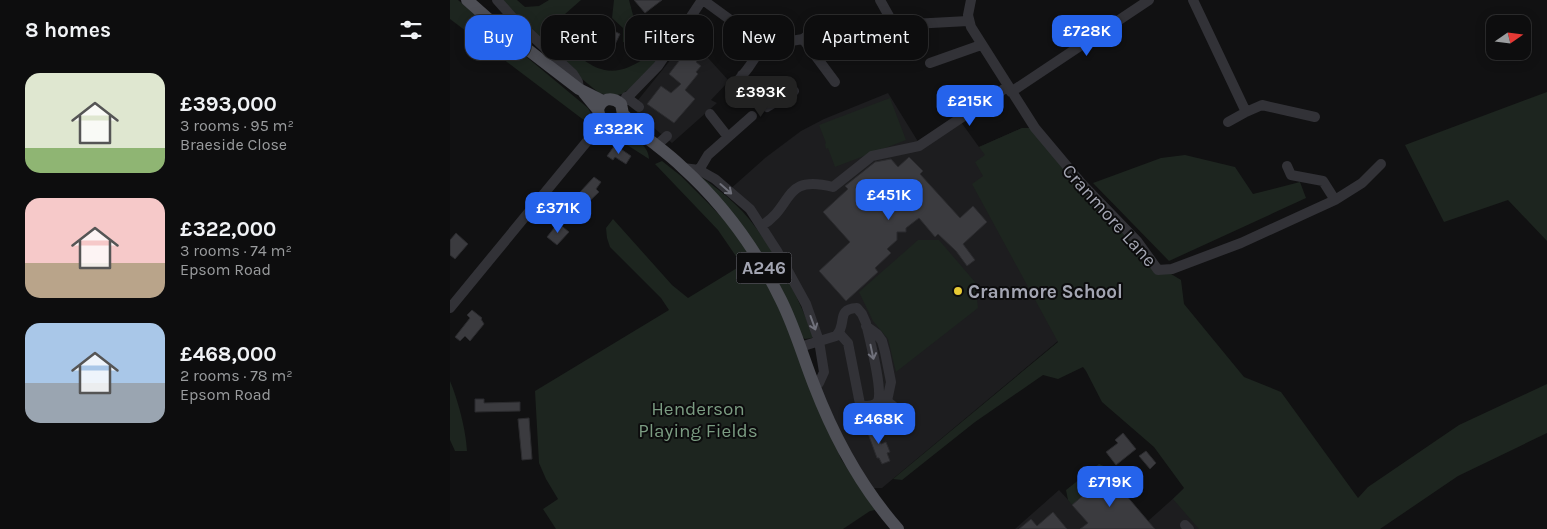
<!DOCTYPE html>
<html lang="en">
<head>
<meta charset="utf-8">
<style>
	body { margin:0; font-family:Karla,sans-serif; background:#161617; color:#f1f3f6; height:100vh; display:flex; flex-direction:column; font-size:19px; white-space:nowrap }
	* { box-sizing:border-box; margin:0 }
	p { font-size:16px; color:#9a9c9e }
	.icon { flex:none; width:28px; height:28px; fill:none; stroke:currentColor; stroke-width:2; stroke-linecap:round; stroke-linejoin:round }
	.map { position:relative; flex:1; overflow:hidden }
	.panel { display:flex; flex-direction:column; background:#0d0d0e; width:450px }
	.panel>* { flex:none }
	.banner { position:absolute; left:15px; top:15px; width:475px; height:45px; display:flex; gap:10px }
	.needle { width:32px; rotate:76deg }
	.controls { position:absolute; left:1036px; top:15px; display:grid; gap:10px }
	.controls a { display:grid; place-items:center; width:45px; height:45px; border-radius:10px; background:#0d0d0e; box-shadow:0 2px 12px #0003,0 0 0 1px #2d2d2e; font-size:25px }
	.price { position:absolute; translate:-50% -42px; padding:0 11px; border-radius:10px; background:#2563eb; color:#fff; font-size:16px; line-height:32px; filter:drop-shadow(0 1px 2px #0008) }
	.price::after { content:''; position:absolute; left:50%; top:30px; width:15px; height:11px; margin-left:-8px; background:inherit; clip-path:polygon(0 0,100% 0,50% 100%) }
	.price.on { background:#222; color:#fff }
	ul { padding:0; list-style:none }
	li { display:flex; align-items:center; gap:15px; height:125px; padding:0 25px }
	li span { display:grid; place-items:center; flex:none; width:140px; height:100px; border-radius:15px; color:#555 }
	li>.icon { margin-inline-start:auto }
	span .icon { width:60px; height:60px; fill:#fffc; stroke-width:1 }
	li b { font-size:21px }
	h2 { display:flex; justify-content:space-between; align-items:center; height:60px; padding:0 25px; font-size:21px }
	.chip { padding:0 18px; border-radius:15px; background:#0d0d0e; box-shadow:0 2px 12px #0003,0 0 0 1px #2d2d2e; font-size:18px; line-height:45px }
	.chip.on { background:#2563eb; color:#fff }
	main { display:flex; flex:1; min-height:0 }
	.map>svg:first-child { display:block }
	.built { fill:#1d1d1f }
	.green { fill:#1d251f }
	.building { fill:#3b3b3f; stroke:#2b2b2e }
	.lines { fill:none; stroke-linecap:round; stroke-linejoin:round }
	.minor { stroke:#323237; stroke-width:10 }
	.major { stroke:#4e4f56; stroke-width:12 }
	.oneway { stroke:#70717b }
	.poi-dot { fill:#e7ca34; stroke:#0c0c0d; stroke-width:2 }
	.labels { text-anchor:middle; stroke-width:4; stroke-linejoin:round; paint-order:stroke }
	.shield { fill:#0c0c0d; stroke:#767780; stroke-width:1 }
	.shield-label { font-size:18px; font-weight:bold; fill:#a3a5b2 }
	.street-label { font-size:19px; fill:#a3a5b2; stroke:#0c0c0d }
	.poi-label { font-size:19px; font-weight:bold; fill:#a3a5b2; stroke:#0c0c0d; text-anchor:start }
	.park-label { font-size:19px; fill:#7b9c82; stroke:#0c0c0d }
</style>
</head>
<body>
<main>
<section class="panel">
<h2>8 homes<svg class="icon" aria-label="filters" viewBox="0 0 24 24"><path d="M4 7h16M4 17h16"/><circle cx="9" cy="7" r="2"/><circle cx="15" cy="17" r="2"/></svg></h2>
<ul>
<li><span style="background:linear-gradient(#dfe7d0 75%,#8fb573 0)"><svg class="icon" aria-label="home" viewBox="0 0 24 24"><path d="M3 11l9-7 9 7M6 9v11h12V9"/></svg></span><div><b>£393,000</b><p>3 rooms · 95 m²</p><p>Braeside Close</p></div></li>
<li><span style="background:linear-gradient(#f6c9c9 65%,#b9a48a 0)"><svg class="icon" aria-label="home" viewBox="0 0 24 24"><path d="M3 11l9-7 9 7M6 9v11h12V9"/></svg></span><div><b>£322,000</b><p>3 rooms · 74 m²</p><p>Epsom Road</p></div></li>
<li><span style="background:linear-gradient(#a9c7e8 60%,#9aa5b1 0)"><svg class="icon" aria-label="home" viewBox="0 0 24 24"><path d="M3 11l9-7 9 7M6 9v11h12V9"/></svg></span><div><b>£468,000</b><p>2 rooms · 78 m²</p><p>Epsom Road</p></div></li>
</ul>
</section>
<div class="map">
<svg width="1097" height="529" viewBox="0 0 1097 529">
	<rect width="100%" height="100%" fill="#111112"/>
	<path class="built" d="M239 37 279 81 261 100 267 103 222 143 187 114 188 100Z
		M438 93 472 148 511 122 529 147 572 128 608 341 432 488H422L400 452 371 390 372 385 369 341 311 226 278 191 315 158 351 131 374 119Z
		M658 474 698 521 735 488 770 529H565L609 490 622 504Z"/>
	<path class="green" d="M0 0H8L138 108C144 118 145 124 137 134L139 124 0 19Z
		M50 0H67L75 7 89 6 99 0H131L106 22 105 35C138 65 157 87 199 55L206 62 182 87 172 94 162 96 149 93 126 74Z
		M164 0H179L187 30 180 44 173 42V28L162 18Z
		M1097 92V241L1058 200 994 222 955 145Z
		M440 98 456 140 385 167 378 148 376 149 375 144 376 143 369 125Z
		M572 128H585L701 262 731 280 734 304 794 377 831 392 908 498 918 487 1009 425 1097 384V433L1008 476 930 529H749L723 499 734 488 704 447 652 402 636 371 633 367 608 379 593 375 525 422 452 480 443 479 608 342 522 184 533 176 525 162 535 155 529 147Z
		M163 129C177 132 199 143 199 159L160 134Z
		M735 155 785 167 803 194 850 182 856 198 719 261 643 183 711 158Z
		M212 161 231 176 258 203 279 225 298 251 333 312 391 459 425 510 420 511 393 529H106L93 509 108 499 96 479 89 463 85 391 219 310 211 298 160 247 157 238 156 228 163 219 222 285 238 298 292 265 268 230 205 164Z
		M250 176C262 185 275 194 286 205 318 235 347 294 363 335L362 338 355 339 351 336Z
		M468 240H489L525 282 528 308 446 372 438 339 423 321 409 292Z
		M0 381C8 400 16 430 17 451H5L0 440Z
		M649 464 683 479 685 489 677 497 658 474 622 505 618 500 616 490Z"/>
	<path class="building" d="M184 0H212L195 13Z
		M192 24 197 29 192 34 187 30Z
		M158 28 170 34 159 57 150 53 158 38 154 36Z
		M242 44 253 54 246 62 251 66 246 72 248 74 235 90 245 99 224 123 197 104 211 86 221 93 231 84 219 74Z
		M165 145 181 156 176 164 165 157 163 160 157 156Z
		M459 157 473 171 470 174 510 218 523 206 537 222 513 244 525 260 517 266 506 251 488 234 485 237 469 218 456 228V232H447V240L437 249 441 253 425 268 428 272 396 301 369 271 400 242 373 212 398 189 395 186 425 162 441 159 448 167Z
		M144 177 151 182 146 189 149 192 127 213 121 207 132 196 130 192Z
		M108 223 119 232 107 245 97 237Z
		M6 233 18 244 5 259 0 255V240Z
		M22 310 32 318 31 319 34 324 20 341 15 336 10 341 5 337 20 318 17 315Z
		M25 399H34V403L70 402V411L25 412Z
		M79 418 82 459 72 460 68 419Z
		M424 425 431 444 436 442 440 452 437 453 440 461 432 464 429 458H427L416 428Z
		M673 433 686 449 666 465 656 452 668 443 665 440Z
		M696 451 706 463 700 469 689 456Z
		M658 474 698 521 705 529H630L638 523 622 505Z
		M603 512 617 529H569L581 519 587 526Z"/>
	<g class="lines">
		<path class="minor" d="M47 0 63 18 123 74 128 82 129 89
			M253 0 312 43 335 42 353 39 385 82
			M430 0 444 25 518 21
			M521 0 518 15 521 27 585 128 632 184 687 241 708 270 722 269 791 243 885 200 912 183 931 164
			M743 0 796 112 778 122
			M353 39 372 23
			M480 63 531 45
			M292 75 317 107 344 91
			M280 89C293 76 306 60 312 43
			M561 92 699 0
			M176 97 189 107
			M171 104 208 66 252 0
			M796 112 812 105 865 117
			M260 114 278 137
			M207 145 217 136
			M837 166 841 175 873 181 885 200
			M233 168 249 170 265 179 300 209 327 251 356 304 369 341 374 372 369 383 365 387
			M249 170 258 155 302 116
			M311 226C345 206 331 174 383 187L422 156 469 146 557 87
			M0 308 153 122
			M416 326 427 334 432 341 435 352 441 382 437 401
			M350 347 386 336C398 324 385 309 407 308L412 314 416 323C419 337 433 389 428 401 425 406 418 406 413 406L410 404 398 343 389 333
			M432 401H437L448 410
			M735 525 739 529"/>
		<path class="major" d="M17 0 43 23 129 89 153 101
			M134 93 148 110 150 118 156 124 167 122 173 114 171 104C162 96 151 98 148 110
			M173 114C179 119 183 125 188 131 193 136 200 140 206 145 215 152 224 159 232 167 273 204 307 251 331 300 345 328 353 357 364 385 384 437 411 487 448 529"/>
	</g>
	<defs><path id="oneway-shaft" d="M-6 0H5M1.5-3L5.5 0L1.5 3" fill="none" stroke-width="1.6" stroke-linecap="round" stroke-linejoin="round" transform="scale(1.25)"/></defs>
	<g class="oneway">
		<use href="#oneway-shaft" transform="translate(276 189) rotate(41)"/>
		<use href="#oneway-shaft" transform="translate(363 323) rotate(70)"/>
		<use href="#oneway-shaft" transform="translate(422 352) rotate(78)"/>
	</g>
	<circle class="poi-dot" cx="508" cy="291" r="5"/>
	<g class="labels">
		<rect class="shield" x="286.5" y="252.5" width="55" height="31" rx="4"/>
		<g class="shield-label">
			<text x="314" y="274">A246</text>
		</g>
		<g class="street-label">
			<text transform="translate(660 215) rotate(48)" y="7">Cranmore Lane</text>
		</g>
		<g class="poi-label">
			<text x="518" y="298">Cranmore School</text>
		</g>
		<g class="park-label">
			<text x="248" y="415">Henderson<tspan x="248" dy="22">Playing Fields</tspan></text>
		</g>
	</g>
</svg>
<div class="controls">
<a><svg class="needle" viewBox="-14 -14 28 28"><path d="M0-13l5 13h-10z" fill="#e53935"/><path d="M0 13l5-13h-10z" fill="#9a9c9e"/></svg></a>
</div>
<b class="price" style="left:637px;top:57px">£728K</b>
<b class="price on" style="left:311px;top:118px">£393K</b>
<b class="price" style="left:520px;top:127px">£215K</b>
<b class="price" style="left:169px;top:155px">£322K</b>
<b class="price" style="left:439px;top:221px">£451K</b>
<b class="price" style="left:108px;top:234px">£371K</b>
<b class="price" style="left:429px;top:445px">£468K</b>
<b class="price" style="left:660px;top:508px">£719K</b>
<div class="banner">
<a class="chip on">Buy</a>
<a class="chip">Rent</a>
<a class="chip">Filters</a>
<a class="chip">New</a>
<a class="chip">Apartment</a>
</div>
</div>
</main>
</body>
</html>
